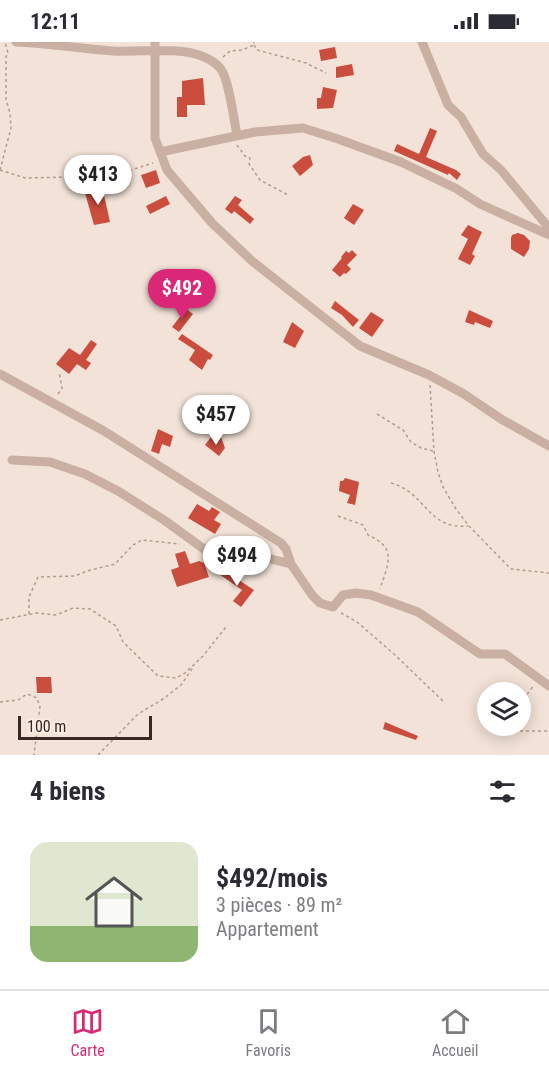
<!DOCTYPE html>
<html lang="fr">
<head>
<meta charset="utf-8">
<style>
	body { margin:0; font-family:"Roboto Condensed",sans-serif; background:#f7f7f7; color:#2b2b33; height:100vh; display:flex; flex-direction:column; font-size:22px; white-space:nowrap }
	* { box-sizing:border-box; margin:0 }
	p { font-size:20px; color:#7c7c81 }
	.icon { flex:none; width:33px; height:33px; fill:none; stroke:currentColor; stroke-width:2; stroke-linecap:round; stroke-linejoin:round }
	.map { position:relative; height:713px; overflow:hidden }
	.panel { display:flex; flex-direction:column; background:#fff; flex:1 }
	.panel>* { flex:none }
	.fabs { position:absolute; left:477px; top:640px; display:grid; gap:12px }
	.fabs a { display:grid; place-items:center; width:54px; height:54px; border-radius:50%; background:#fff; box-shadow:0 3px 15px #0003; font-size:30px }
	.scale { position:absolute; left:18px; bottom:15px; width:134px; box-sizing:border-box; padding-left:6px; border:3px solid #352825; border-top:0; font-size:16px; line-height:21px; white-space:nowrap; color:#352825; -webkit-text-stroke:4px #f9ede4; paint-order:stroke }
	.price { position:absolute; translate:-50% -51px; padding:0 14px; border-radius:21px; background:#fff; color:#222; font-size:20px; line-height:39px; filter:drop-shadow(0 2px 3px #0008) }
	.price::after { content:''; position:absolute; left:50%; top:36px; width:18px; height:14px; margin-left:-9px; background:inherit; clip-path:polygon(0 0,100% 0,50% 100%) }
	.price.active { background:#db2777; color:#fff }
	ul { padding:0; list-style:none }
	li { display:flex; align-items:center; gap:18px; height:150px; padding:0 30px }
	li+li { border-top:2px solid #e1e1e2 }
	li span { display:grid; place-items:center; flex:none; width:168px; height:120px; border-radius:18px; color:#555 }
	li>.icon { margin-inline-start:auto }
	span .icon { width:72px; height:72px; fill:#fffc; stroke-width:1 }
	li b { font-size:26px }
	h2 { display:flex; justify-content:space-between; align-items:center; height:72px; padding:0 30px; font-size:26px }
	.status { display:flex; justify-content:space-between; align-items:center; height:42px; padding:0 30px; background:#fff; direction:ltr }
	.status svg { height:16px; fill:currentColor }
	.tabs { display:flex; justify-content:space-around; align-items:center; height:84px; border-top:2px solid #e1e1e2; background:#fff; font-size:16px; color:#7c7c81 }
	.tabs a { display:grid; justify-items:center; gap:3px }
	.tabs .active { color:#db2777 }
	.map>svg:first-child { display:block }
	.building { fill:#ca4d3d }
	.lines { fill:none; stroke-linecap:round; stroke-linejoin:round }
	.path { stroke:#b6998d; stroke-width:1.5; stroke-dasharray:3 3; stroke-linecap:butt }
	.minor { stroke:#cab0a3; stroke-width:9 }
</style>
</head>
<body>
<div class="status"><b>12:11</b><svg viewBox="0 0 49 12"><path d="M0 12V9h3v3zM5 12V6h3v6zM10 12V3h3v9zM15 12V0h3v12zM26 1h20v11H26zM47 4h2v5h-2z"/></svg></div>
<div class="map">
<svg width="549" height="713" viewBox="0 0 549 713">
	<rect width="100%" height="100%" fill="#f2e2d7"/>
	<path class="building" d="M335 5 337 16 321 19 319 8Z
		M352 22 354 33 336 36V25Z
		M203 36 205 63H187V75H177V55H182V39Z
		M323 45 337 48 333 66 317 67V56H321Z
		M430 86 437 89 426 115 456 128 461 132 457 138 449 131 448 133 394 109 397 102 419 112Z
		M310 113 313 123 300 134 292 124 303 115Z
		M156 128 160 141 146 146 141 133Z
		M102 144 110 180 94 183 85 151 95 149 94 146Z
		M166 154 170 162 150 172 146 164Z
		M235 154 242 158 238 163 254 177 250 182 234 169 232 172 225 167Z
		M353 162 364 168 354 183 344 176Z
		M468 183 482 190 472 212 475 214 470 223 458 217 468 197 461 193Z
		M518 191 524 193 530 199 529 207 524 215 511 207V196L512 193Z
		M352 208 357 213 347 223 351 227 346 232 344 231 340 235 332 228 342 216 341 215 346 209 349 211Z
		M335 259 359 278 353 285 342 273 331 266Z
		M186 267 193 272 179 290 172 285Z
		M469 268 493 279 490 286 475 280 474 283 465 280Z
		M371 270 384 278 372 295 359 286Z
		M292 280 304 289 295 306 283 300Z
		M182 292 213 313 210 318 208 317 202 328 189 318 195 308 178 297Z
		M91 298 97 302 86 318 91 321 86 328 77 322 69 332 56 322 69 306 80 313Z
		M158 387 173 394 170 405 162 402 159 412 151 409Z
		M211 395 215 398 221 395 225 406 219 414 205 403Z
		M345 436 359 440 355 463 347 461 350 453 339 449 340 439H343Z
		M197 462 209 469 212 465 220 470 214 478 221 482 215 492 188 476Z
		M185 509 190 522 199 519 204 521 209 535 177 545 171 528 179 525 175 512Z
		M219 525 254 548 241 565 233 559 242 548 216 530Z
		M36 635H51L52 651H37Z
		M385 680 418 694 416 698 383 687Z"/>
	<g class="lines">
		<path class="path" d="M254 3 257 8 306 21 326 31
			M223 15 230 9 242 8 254 3V0
			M237 103 245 114 250 116 249 122 260 138 288 153
			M0 128 25 136 73 135 100 138 153 121
			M0 128 11 86 10 71 6 57V15L8 11 5 0
			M430 343 434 409 438 430 443 445 456 467 469 484 511 527 549 531
			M58 352 62 346 59 330
			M377 372 403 388 411 400 421 406 433 409
			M391 441C427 451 427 488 468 484
			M338 474 363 483 368 493C398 506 388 522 380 547
			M341 571 357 580 394 612 443 659
			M29 572V555L38 535 75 534 87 529 115 522 133 503 142 498 180 502
			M0 578 37 571 56 573 73 566 90 567 116 584 123 600 158 634 176 636 185 631 203 614 226 585
			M0 660 18 658 27 652 37 656 40 665 34 713
			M520 662 534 643
			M502 689H549
			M98 713 138 672 163 657 181 643 194 624"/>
		<path class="minor" d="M16 0C49 1 81 7 113 9 144 11 197 0 220 26 229 36 234 79 237 93
			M155 0V96L167 128 212 181 252 219 360 304 429 333 464 352 501 377 549 404
			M422 0 448 63 461 75 483 112 501 128 549 186
			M160 110 255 90 303 86 338 97 401 120 457 147 480 162 549 193
			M0 332 104 389 281 501 286 507 291 522
			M12 418 50 420 85 432 118 449 164 478 219 518 228 521 236 520 251 512 291 522 312 553 320 561 333 565 343 553 356 551 371 553 418 570 480 612H505L549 644"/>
	</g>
</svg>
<div class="fabs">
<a><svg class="icon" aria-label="layers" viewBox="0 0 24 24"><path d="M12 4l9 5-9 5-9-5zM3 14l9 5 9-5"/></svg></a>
</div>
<div class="scale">100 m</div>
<b class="price" style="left:98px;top:164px">$413</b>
<b class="price active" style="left:182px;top:278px">$492</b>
<b class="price" style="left:216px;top:404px">$457</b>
<b class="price" style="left:237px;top:545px">$494</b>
</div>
<section class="panel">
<h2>4 biens<svg class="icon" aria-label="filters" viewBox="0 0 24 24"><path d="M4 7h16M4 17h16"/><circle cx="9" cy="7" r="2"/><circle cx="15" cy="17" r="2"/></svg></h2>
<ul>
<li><span style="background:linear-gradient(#dfe7d0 70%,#8fb573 0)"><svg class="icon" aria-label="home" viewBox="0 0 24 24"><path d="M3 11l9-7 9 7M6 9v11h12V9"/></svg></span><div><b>$492/mois</b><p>3 pièces · 89 m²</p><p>Appartement</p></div></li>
</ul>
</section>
<nav class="tabs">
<a class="active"><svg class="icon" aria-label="map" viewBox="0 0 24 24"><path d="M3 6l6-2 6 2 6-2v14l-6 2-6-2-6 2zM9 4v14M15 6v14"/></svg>Carte</a>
<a><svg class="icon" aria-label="saved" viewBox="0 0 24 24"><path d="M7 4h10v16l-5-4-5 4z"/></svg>Favoris</a>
<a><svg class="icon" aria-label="home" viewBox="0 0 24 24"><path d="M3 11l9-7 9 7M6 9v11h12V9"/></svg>Accueil</a>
</nav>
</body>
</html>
